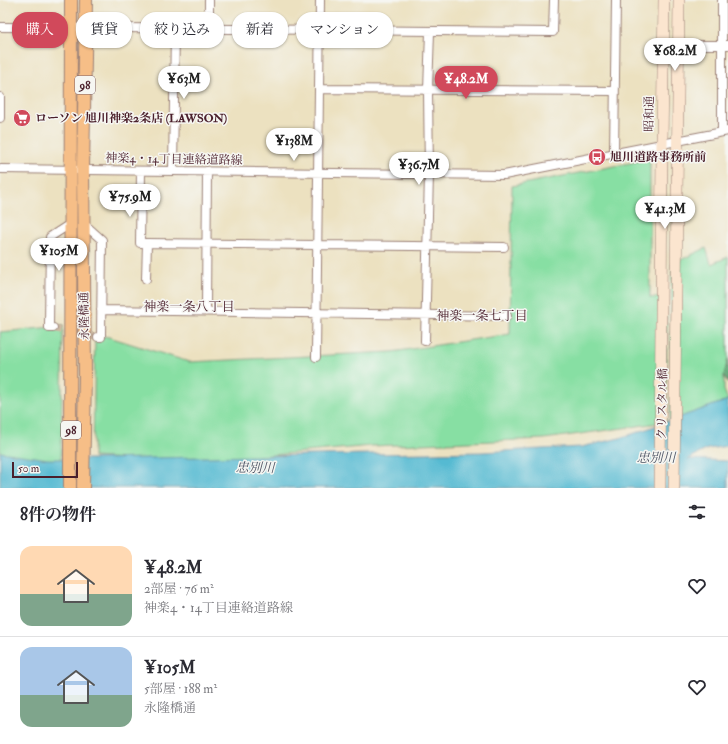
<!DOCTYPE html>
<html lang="ja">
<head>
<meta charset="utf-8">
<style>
	body { margin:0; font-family:"IM FELL Double Pica","Noto Serif JP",serif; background:#f7f7f7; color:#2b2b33; height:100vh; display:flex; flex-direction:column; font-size:15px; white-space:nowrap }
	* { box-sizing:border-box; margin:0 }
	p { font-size:13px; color:#7c7c81 }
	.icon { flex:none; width:22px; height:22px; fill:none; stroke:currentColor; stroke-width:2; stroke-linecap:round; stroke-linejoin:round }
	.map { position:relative; height:488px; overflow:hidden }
	.drawer { display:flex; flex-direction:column; background:#fff; flex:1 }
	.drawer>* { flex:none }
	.hud { position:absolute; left:12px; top:12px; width:400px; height:36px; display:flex; gap:8px }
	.scale { position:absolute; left:12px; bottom:10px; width:66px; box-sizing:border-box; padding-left:4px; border:2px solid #4a1f2b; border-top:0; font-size:11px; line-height:14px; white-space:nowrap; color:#4a1f2b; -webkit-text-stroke:3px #f6f6f2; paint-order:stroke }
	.price { position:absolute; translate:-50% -34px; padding:0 9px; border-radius:14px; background:#fff; color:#222; font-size:13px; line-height:26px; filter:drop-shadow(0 1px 2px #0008) }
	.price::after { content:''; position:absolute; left:50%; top:24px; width:12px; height:9px; margin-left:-6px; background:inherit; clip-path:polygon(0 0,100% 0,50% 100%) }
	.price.current { background:#d1495b; color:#fff }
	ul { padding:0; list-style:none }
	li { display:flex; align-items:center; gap:12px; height:100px; padding:0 20px }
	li+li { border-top:1px solid #e1e1e2 }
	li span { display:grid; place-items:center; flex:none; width:112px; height:80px; border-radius:12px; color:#555 }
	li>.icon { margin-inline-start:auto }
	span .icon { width:48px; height:48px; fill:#fffc; stroke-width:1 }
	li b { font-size:17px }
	h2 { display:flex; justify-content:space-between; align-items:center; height:48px; padding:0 20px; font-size:17px }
	.chip { padding:0 14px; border-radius:16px; background:#fff; box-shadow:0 1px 3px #0004; font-size:14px; line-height:36px }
	.chip.current { background:#d1495b; color:#fff }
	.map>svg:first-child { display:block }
	.grass { fill:#87dfa3; stroke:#687f67 }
	.forest { fill:url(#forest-firs); stroke:#5c6e5a }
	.water { fill:#54bad2; stroke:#4f6c7e }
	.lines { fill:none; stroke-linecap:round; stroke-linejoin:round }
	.street-tunnel { stroke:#ccbaa2; stroke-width:8; stroke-dasharray:8 4; stroke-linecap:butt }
	.street-casing { stroke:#9b8076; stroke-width:10 }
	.secondary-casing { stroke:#9b8076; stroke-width:12 }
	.primary-casing { stroke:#9b8076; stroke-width:14 }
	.street { stroke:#fff; stroke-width:8 }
	.secondary { stroke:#fbe5cf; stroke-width:11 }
	.primary { stroke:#f6be87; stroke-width:12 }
	.labels { text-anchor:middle; stroke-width:3; stroke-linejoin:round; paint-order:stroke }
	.shield { fill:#f6f6f2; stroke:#7e6067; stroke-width:1 }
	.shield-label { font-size:11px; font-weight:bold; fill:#4a1f2b }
	.street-label { font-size:12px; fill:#4a1f2b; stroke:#f6f6f2 }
	.poi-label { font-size:12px; font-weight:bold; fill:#4a1f2b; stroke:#f6f6f2; text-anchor:start }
	.neighbourhood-label { font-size:13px; fill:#4a1f2b; stroke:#f6f6f2 }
	.water-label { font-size:13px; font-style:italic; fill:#4e5565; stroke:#f6f6f2 }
</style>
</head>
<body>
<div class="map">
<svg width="728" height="488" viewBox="0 0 728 488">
	<defs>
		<pattern id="forest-firs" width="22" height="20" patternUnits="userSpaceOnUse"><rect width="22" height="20" fill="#6dbe89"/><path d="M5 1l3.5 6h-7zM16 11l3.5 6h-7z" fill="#5c9a70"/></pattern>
	</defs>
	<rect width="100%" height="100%" fill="#f6f6f2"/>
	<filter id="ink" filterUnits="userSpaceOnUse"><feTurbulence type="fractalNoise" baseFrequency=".025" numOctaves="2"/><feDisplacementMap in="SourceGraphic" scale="8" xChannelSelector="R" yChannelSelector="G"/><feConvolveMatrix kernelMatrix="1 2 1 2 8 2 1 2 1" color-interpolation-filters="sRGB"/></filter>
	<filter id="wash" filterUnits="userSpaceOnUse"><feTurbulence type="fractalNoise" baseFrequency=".012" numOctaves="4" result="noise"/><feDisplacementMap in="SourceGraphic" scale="16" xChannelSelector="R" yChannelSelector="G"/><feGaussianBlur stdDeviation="0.9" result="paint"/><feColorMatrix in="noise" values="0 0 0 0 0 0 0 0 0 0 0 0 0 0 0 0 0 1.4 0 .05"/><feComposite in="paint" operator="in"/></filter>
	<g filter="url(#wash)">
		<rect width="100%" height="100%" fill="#ece1c0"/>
		<path class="grass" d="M650 159V298L667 295 666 422 544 439 371 446 250 457 159 461 93 457 95 335 109 337 189 362 392 352 510 334 512 186Z
			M706 248 711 264 728 257V359L724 376V390L728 400 670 421 672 264Z
			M63 326 61 461 0 454V332Z"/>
		<path class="forest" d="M728 359V384L724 376Z"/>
		<path class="water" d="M728 400V446L708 449 688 459 728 461V488H0V452L48 459H93L482 452 581 447 624 437Z"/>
	</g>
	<g filter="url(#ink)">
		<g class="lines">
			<path class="street-tunnel" d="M53 328 98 337"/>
			<defs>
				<path id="street" d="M722 0V132
					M0 27 553 32 554 0
					M209 29V0
					M679 45H728
					M319 89 614 91
					M0 97V118
					M614 153 616 0
					M0 169 504 175 728 131
					M141 171 140 243H147
					M173 171 175 29
					M83 223 102 240 101 337H98
					M146 279 147 243 504 247
					M101 310 507 316
					M206 310 207 171
					M53 328H49L50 237 70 224
					M425 341 429 174 428 90 430 32
					M316 357 320 0"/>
				<path id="secondary" d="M660 488 662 144 664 0
					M674 488 679 0"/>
				<path id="primary" d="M70 488 71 0
					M83 488 85 374 83 170 86 0"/>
			</defs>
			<use href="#street" class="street-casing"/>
			<use href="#secondary" class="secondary-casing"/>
			<use href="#primary" class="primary-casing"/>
			<use href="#street" class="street"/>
			<use href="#secondary" class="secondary"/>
			<use href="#primary" class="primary"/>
		</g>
	</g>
	<defs>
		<symbol id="supermarket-disc" viewBox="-11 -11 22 22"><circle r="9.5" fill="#d1495b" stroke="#f6f6f2"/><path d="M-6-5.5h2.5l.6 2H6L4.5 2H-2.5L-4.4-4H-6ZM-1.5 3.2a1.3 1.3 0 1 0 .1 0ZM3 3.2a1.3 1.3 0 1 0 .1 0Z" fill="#fff"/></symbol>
		<symbol id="bus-disc" viewBox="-11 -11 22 22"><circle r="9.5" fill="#d1495b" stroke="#f6f6f2"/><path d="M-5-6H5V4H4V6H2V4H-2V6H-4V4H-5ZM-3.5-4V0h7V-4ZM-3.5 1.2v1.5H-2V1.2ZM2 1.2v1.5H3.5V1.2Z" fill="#fff"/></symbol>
	</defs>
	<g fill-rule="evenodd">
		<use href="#supermarket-disc" x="12" y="108" width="20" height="20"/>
		<use href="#bus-disc" x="587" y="147" width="20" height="20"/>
	</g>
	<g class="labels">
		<g class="shield">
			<rect x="75" y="76" width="20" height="18" rx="3"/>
			<rect x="61" y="421" width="20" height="18" rx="3"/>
		</g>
		<g class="shield-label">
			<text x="85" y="89">98</text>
			<text x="71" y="434">98</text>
		</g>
		<g class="street-label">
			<text transform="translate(649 114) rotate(-89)" y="4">昭和通</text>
			<text transform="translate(174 159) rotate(1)" y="4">神楽4・14丁目連絡道路線</text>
			<text transform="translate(84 316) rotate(-91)" y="4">永隆橋通</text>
			<text transform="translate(662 404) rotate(-89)" y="4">クリスタル橋</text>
		</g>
		<g class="poi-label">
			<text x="35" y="122">ローソン 旭川神楽2条店 (LAWSON)</text>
			<text x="610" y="161">旭川道路事務所前</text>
		</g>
		<g class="neighbourhood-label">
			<text x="189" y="311">神楽一条八丁目</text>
			<text x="482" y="320">神楽一条七丁目</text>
		</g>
		<g class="water-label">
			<text x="656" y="462">忠別川</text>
			<text transform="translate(255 467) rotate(1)" y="5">忠別川</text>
		</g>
	</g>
</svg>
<div class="scale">50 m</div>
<b class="price" style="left:675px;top:72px">¥68.2M</b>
<b class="price" style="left:184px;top:100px">¥63M</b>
<b class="price current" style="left:466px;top:100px">¥48.2M</b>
<b class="price" style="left:294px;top:162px">¥138M</b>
<b class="price" style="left:419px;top:186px">¥36.7M</b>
<b class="price" style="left:130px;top:218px">¥75.9M</b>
<b class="price" style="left:665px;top:230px">¥41.3M</b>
<b class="price" style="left:59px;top:272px">¥105M</b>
<div class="hud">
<a class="chip current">購入</a>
<a class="chip">賃貸</a>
<a class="chip">絞り込み</a>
<a class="chip">新着</a>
<a class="chip">マンション</a>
</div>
</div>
<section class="drawer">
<h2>8件の物件<svg class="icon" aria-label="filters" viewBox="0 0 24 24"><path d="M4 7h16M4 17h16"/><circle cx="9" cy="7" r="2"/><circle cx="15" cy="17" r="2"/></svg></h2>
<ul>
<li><span style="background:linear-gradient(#ffd9b3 60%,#7fa58c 0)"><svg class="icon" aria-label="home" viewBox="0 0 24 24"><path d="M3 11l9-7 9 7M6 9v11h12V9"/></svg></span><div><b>¥48.2M</b><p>2部屋 · 76 m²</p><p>神楽4・14丁目連絡道路線</p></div><svg class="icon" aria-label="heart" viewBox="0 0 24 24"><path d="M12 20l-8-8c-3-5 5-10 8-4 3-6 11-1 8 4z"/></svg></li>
<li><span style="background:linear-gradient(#a9c7e8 60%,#7fa58c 0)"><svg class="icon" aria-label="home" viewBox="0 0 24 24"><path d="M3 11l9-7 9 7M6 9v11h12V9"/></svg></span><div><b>¥105M</b><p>5部屋 · 188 m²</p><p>永隆橋通</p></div><svg class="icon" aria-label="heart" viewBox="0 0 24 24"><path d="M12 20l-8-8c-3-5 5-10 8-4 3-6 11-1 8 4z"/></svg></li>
</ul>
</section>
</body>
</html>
